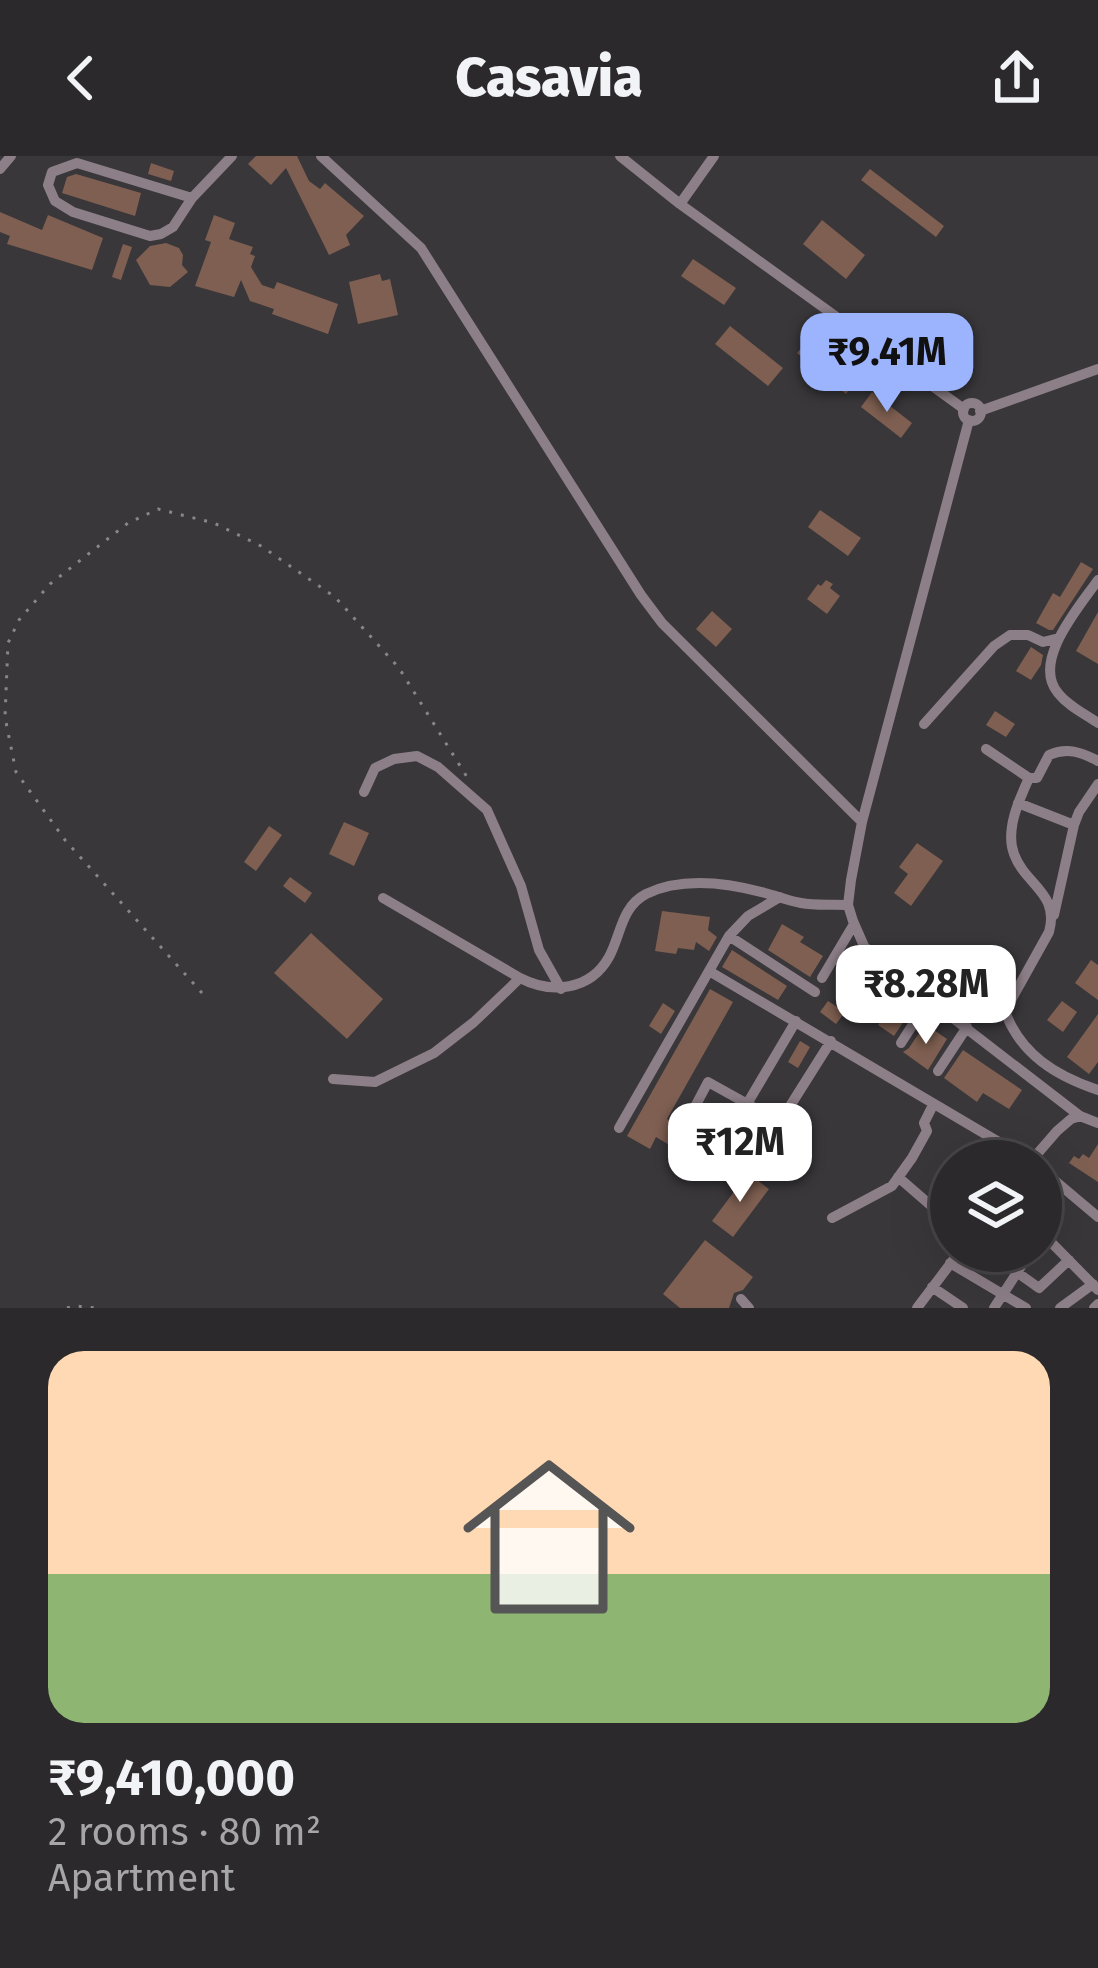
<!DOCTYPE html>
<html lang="en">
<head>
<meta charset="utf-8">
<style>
	body { margin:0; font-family:"Fira Sans",sans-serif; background:#333134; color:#f1f3f6; height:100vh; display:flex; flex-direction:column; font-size:45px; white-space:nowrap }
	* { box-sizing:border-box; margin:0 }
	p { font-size:39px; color:#a6a6a9 }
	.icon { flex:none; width:66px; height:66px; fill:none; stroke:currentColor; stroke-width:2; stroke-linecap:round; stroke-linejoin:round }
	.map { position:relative; height:1152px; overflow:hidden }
	.sheet { display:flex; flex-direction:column; background:#2b292c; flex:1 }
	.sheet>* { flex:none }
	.fabs { position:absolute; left:930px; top:984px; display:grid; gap:24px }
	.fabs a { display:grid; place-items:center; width:132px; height:132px; border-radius:50%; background:#2b292c; box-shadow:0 12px 48px #0002,0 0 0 3px #474548; font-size:60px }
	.price { position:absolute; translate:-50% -102px; padding:0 27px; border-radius:24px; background:#fff; color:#222; font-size:39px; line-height:78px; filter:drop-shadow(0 3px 6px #0008) }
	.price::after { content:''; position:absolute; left:50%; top:72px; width:36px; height:27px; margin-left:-18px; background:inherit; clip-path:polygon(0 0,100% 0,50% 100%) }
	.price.selected { background:#9cb4fd; color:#111 }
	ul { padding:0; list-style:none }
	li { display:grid; align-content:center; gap:24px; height:636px; padding:0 48px }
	li span { display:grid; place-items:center; height:372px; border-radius:36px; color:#555 }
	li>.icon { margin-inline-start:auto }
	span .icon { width:216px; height:216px; fill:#fffc; stroke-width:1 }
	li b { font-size:51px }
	header { display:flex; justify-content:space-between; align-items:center; height:156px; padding:0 48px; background:#2b292c; font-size:54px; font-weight:800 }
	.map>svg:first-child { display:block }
	.building { fill:#7e5f51 }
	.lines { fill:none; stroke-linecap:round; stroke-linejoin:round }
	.path { stroke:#888689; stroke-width:3; stroke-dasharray:3 9; stroke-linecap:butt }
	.minor { stroke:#8d7f88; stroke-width:10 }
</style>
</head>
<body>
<header><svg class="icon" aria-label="back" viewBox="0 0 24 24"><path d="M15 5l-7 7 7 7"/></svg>Casavia<svg class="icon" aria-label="share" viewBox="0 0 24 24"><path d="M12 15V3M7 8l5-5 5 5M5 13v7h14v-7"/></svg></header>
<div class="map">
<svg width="1098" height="1152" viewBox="0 0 1098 1152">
	<rect width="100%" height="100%" fill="#39373a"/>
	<path class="building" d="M256 0H297L309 25 320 33 325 27 364 60 346 79 350 89 329 99 286 12 271 29 248 8Z
		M151 7 174 15 171 25 148 18Z
		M870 13 944 70 936 81 861 24Z
		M76 18 141 37 135 60 62 37 67 21Z
		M0 56 42 74 48 59 103 82 92 114 7 88 10 80 0 76Z
		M214 59 235 67 229 83 253 91 250 98 255 100 251 111 262 129 274 133 277 126 338 148 328 178 272 158 274 153 250 145 241 124 234 141 195 130 211 86 205 84Z
		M822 64 865 99 846 123 803 88Z
		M166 87 179 92 183 99 182 109 188 116 170 131 150 129 136 104 150 90Z
		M123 88 132 91 121 124 112 121Z
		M693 103 736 132 724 149 681 120Z
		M380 118 382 125 390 123 398 159 358 168 349 126Z
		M730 170 783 212 768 230 715 188Z
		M812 179 860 220 846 238 797 197Z
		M872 236 912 267 901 282 861 251Z
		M820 354 861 382 848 400 808 371Z
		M1081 406 1093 413 1053 474H1049L1036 467 1053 437 1060 441Z
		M826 424 833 428 830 432 840 440 827 458 807 443 818 428 821 430Z
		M712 455 732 473 716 491 696 473Z
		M1098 456V508L1076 495Z
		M1031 491 1043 499 1041 509 1031 524 1016 515Z
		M995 555 1015 568 1006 581 986 569Z
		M344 666 369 677 354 710 329 698Z
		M269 670 282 679 256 715 244 706Z
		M917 687 943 705 911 750 894 737 908 718 899 711Z
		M290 721 312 737 305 747 283 730Z
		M662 755 710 761 708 774 717 781 709 795 696 786 694 794 678 792 676 798 655 795Z
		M782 768 804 781 800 786 823 800 810 821 768 794Z
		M311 777 383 843 347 883 274 817Z
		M732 794 787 830 778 844 722 811Z
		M1091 804 1098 809V844L1075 827Z
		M710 833 733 846 667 963 702 984 691 1002 656 981 650 993 627 980Z
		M828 845 845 856 836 868 820 856Z
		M1062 845 1077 856 1063 876 1047 864Z
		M663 847 675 855 661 878 649 870Z
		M888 854 904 865 894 880 878 869Z
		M1098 858V906L1089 918 1067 901Z
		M925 868 947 883 928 914 903 896 909 892Z
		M800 885 810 891 798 912 788 906Z
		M963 894 1022 934 1009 953 983 937 977 946 944 922Z
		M1098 988V1026L1069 1007 1074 1000 1079 1003 1083 998 1089 1002Z
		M748 1017 769 1033 733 1081 712 1065Z
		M705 1084 753 1121 743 1134 734 1137 729 1152H680L663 1138Z"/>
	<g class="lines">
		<path class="path" d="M202 837 65 684 16 616 5 561 8 487 19 464 50 428 128 367 158 353 214 367 261 390 335 441 399 512 467 621
			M67 1152 75 1150 96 1152"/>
		<path class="minor" d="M321 0 421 92 641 439 662 467 862 666
			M620 0 680 48 964 253
			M0 13 11 0
			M192 42 77 7 52 16 48 29 55 45 73 56 150 80 161 78 173 71 192 42 232 0
			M680 48 714 0
			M963 256a9 9 0 1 1 18 0a9 9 0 1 1-18 0Z
			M980 255 1098 213
			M969 264 862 666 851 724 848 749 853 765 864 790 879 805 1080 960
			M1098 424C1080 450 1031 505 1058 537 1068 550 1085 558 1098 567
			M924 568 994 490 1010 479H1028L1043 486 1059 482
			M986 593 1029 622
			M1098 605C1081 596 1067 591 1049 599L1037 622H1029C1019 644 1005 674 1014 698 1025 729 1060 737 1049 776L1005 855C1020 898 1056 920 1098 934
			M364 636 375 612 394 603 417 600 438 611 487 654 521 730 539 794 561 833
			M1018 647 1074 669
			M383 742 520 822C551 838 590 835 609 801 621 779 621 751 646 738 681 721 728 727 765 737 777 740 789 745 801 747 816 750 833 748 848 749
			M1054 759 1074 669 1079 656 1098 628
			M729 780 815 836
			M709 815 1031 1005
			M822 822 854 768
			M856 839 879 805
			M901 887 928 845
			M938 915 967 871
			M333 923 375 926 434 897 474 866 520 822
			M747 948 796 865
			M688 964 708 926 780 966 831 885
			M619 972 729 780 748 760 780 741
			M1031 1005 1057 975 1071 963 1080 960 1098 967
			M1041 1013 1098 1061
			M898 1021 951 1067
			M832 1062 892 1030 912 1002 927 975 924 967 933 949
			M1041 1076 1098 1134
			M987 1095 1039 1132 1069 1104
			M950 1107 1026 1152
			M932 1131 963 1152
			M741 1143 749 1152
			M917 1152 960 1095
			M994 1152 1031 1095
			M1060 1152 1093 1128
			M1094 1152 1098 1148"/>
	</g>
</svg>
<div class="fabs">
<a><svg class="icon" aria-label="layers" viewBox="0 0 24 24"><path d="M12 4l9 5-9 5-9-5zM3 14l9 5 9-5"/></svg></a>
</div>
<b class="price selected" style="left:887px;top:259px">₹9.41M</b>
<b class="price" style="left:926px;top:891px">₹8.28M</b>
<b class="price" style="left:740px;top:1049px">₹12M</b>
</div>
<section class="sheet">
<ul>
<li><span style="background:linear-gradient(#ffd9b3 60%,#8fb573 0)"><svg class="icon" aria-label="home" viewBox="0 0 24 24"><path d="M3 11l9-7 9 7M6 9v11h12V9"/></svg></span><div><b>₹9,410,000</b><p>2 rooms · 80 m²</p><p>Apartment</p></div></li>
</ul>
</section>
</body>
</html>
